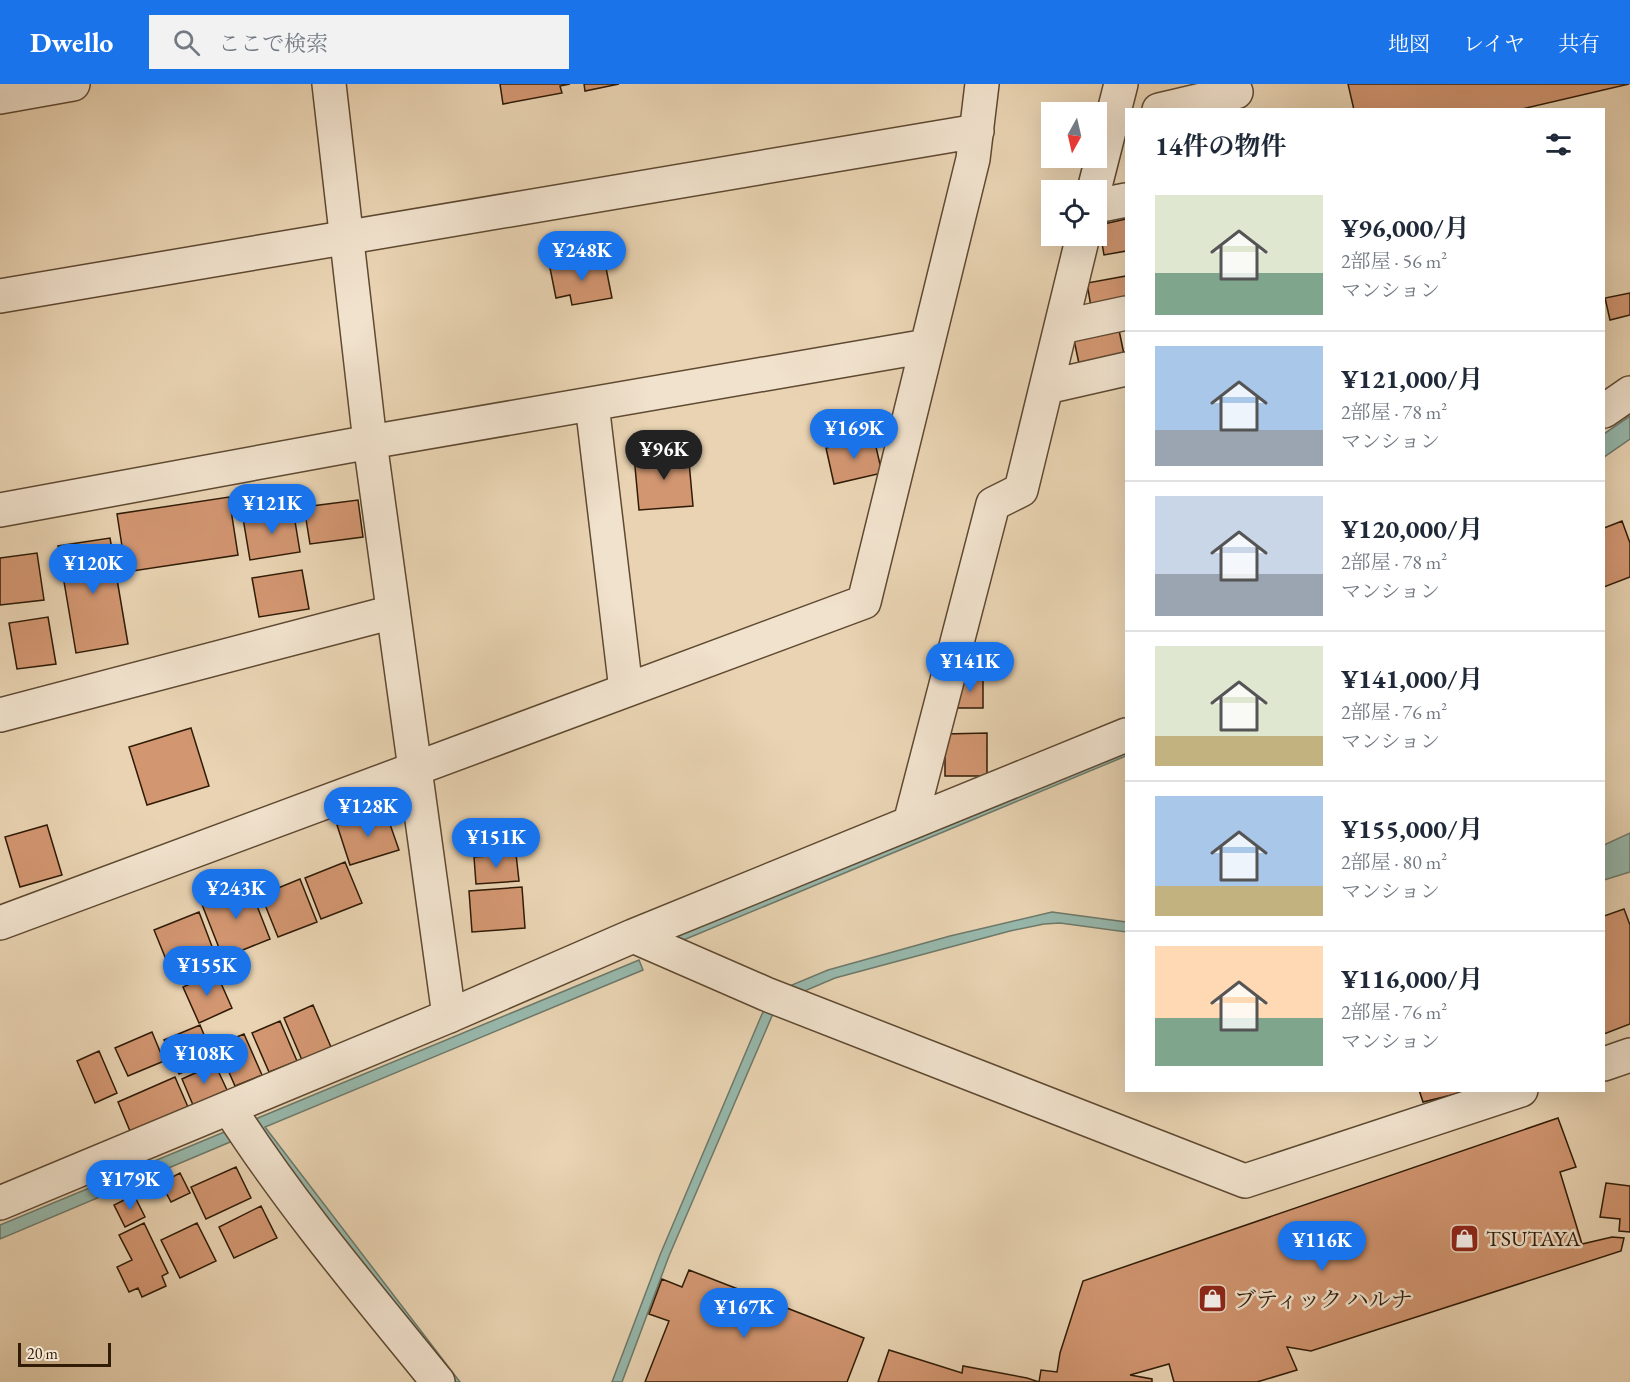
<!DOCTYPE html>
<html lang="ja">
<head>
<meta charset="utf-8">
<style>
	body { margin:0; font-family:"EB Garamond","Noto Serif JP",serif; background:#f2f2f3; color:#1f2937; height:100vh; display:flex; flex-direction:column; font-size:22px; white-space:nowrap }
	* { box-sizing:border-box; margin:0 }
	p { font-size:20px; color:#747a83 }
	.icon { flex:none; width:33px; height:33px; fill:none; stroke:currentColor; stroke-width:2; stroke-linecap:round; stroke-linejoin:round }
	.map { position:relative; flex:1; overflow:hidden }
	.details { position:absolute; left:1125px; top:24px; width:480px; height:984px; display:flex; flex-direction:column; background:#fff; border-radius:0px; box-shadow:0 6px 24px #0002 }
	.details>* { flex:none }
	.needle { width:39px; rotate:188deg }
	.controls { position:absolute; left:1041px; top:18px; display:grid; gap:12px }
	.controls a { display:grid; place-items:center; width:66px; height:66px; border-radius:0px; background:#fff; box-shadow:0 6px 24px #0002; font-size:30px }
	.scale { position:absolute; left:18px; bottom:15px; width:93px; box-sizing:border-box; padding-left:6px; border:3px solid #2f1b06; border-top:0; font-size:16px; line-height:21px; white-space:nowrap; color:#2f1b06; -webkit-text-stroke:4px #f1e2cd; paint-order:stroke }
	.price { position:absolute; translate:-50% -51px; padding:0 14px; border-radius:21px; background:#1a73e8; color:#fff; font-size:20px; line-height:39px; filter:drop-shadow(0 2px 3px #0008) }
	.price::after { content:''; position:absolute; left:50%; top:36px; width:18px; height:14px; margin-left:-9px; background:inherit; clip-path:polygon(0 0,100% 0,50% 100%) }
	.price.active { background:#222; color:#fff }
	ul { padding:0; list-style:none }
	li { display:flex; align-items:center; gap:18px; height:150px; padding:0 30px }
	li+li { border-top:2px solid #e0e1e3 }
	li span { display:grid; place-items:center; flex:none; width:168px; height:120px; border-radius:0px; color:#555 }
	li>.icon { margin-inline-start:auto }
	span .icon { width:72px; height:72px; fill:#fffc; stroke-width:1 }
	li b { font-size:26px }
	h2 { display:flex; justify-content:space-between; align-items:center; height:72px; padding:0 30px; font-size:26px }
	header { display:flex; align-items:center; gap:36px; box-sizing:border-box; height:84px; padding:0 30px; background:#1a73e8; color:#fff }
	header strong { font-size:28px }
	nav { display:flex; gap:33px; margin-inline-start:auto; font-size:21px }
	.search { width:420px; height:54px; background:#f2f2f3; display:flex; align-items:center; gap:15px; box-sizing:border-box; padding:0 21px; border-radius:0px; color:#747a83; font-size:22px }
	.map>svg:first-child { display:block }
	.water { fill:#97b8ac; stroke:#6d796a; stroke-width:1.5 }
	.building { fill:#d29671; stroke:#2f1b06; stroke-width:1.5 }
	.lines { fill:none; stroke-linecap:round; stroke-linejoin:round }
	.minor-casing { stroke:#5e4931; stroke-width:36 }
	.tertiary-casing { stroke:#5e4931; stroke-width:36 }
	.minor { stroke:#f1e2cd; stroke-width:33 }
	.tertiary { stroke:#f1e2cd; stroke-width:33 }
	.labels { text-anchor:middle; stroke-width:5; stroke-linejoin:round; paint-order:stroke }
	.poi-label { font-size:22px; fill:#2f1b06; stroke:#f1e2cd; text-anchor:start }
</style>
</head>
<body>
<header>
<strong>Dwello</strong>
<div class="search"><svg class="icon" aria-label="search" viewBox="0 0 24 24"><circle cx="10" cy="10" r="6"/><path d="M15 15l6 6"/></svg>ここで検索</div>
<nav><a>地図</a><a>レイヤ</a><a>共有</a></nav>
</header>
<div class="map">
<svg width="1630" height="1298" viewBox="0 0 1630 1298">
	<rect width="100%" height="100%" fill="#e9d3b2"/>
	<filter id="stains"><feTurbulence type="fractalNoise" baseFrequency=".00333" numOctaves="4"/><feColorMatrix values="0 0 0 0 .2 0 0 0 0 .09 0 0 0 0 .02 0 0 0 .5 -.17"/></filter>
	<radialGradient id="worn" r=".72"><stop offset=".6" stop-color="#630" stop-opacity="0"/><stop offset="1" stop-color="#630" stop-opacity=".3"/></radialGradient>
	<path class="water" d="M1630 332V355L1604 373V350Z
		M1126 660V672L669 862 671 847Z
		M1630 749V788L1604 796V761Z
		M1052 828 1126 838V848L1060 839 1044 840 1010 847 835 894 788 914 772 932 669 1172 622 1298H612L660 1171 762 930 775 908 828 886 950 852Z
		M639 876 643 886 265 1043 460 1298H445L235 1056 0 1155V1141Z"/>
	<path class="building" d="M500 0H570L560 2 562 9 503 20Z
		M584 0H619L585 7Z
		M1348 0H1629L1518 26H1354Z
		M1126 135V167L1104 171 1099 141Z
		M604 174 612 214 572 221 570 211 556 214 550 184Z
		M1126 192V222L1092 229 1087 199Z
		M1630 209V231L1610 236 1605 214Z
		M1119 246 1126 280 1081 289 1074 256Z
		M873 350 882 389 834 400 826 364 851 359 850 355Z
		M688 367 693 422 639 426 634 372Z
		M229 413 238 471 126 488 117 430Z
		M358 416 363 453 310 460 304 423Z
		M293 425 300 468 250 476 243 434Z
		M1622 437 1630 459V493L1604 503V444Z
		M110 454 128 560 76 569 58 462Z
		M37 469 44 516 0 521V474Z
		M302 486 309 525 259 533 252 494Z
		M48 533 56 580 17 585 9 539Z
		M956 594H983V624H956Z
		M191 644 209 702 147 721 129 663Z
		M987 649V692H945V650Z
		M385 726 399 766 350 781 337 741Z
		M47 741 62 791 20 803 5 753Z
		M516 770 519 797 476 800 474 773Z
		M345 778 362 819 321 835 305 794Z
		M300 795 317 838 278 853 261 811Z
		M248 799 270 855 223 874 201 818Z
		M522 803 525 844 472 848 469 807Z
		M1624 825 1630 841V940L1604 950V832Z
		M199 828 216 873 172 890 154 846Z
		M216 888 232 924 199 939 183 903Z
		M313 921 331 963 302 976 284 934Z
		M280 937 297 977 269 988 252 949Z
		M200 941 214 975 179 990 164 956Z
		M152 948 164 977 128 992 115 964Z
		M244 950 262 991 235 1002 217 961Z
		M99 967 117 1009 95 1019 77 977Z
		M215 980 227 1006 193 1021 182 995Z
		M175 993 188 1023 130 1047 118 1018Z
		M1419 1006H1468V1007L1423 1018Z
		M1558 1034 1576 1083 1560 1088 1582 1160 1612 1153 1624 1154 1621 1167 1311 1267 1287 1263 1297 1286 1257 1298H1174L1169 1280 1130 1291 1152 1295V1298H878L889 1266 962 1289 963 1282 1027 1294 1039 1298 1041 1286 1057 1288 1060 1269 1083 1197Z
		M236 1083 251 1114 206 1135 191 1103Z
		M180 1089 190 1109 171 1118 161 1099Z
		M1606 1099 1630 1102V1148L1619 1147 1620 1135 1600 1133Z
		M134 1111 145 1133 125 1143 114 1121Z
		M261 1122 277 1154 234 1174 219 1143Z
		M144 1139 168 1189 162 1192 166 1202 142 1213 138 1204 129 1208 117 1183 132 1176 119 1151Z
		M197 1139 216 1177 180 1194 161 1156Z
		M689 1186 864 1254 847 1298H645L669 1237 649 1230 662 1195 682 1203Z"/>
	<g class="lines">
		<defs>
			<path id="minor" d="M0 13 73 0
				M1159 26 1236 8
				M1094 106 1121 0
				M1096 122 1126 116
				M0 212 977 47
				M1061 243 1126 229
				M1047 303 1126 285
				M592 320 626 606
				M1604 327 1630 309
				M370 358 927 262
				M0 631 393 528
				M910 739 993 420 1021 406 1083 152
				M0 839 864 518 973 75 982 0
				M633 852 766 910 1245 1097 1521 1006
				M1604 980 1630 971
				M229 1024C291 1121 366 1209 438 1298
				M0 1119 449 932 633 852 1126 651"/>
			<path id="tertiary" d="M329 0 370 358 449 932
				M0 426 370 358"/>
		</defs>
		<use href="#minor" class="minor-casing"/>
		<use href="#tertiary" class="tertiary-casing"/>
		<use href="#minor" class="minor"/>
		<use href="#tertiary" class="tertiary"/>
	</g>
	<defs>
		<symbol id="shop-square" viewBox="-11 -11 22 22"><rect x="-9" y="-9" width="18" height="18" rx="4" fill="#8f2418" stroke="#f1e2cd"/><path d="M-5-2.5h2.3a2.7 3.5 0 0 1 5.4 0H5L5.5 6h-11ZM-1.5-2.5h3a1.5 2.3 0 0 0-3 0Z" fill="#fff"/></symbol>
	</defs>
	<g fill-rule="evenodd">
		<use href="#shop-square" x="1448" y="1138" width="33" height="33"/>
		<use href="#shop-square" x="1196" y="1198" width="33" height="33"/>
	</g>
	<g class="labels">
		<g class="poi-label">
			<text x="1486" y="1162">TSUTAYA</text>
			<text x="1234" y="1223">ブティック ハルナ</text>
		</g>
	</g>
	<rect width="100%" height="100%" filter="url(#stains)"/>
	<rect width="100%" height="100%" fill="url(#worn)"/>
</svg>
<div class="controls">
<a><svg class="needle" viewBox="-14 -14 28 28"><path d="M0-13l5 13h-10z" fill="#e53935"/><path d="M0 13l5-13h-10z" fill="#747a83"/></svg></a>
<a><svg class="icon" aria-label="locate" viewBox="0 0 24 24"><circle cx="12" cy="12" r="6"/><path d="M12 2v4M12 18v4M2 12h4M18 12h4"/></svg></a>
</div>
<div class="scale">20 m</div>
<b class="price" style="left:582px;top:198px">¥248K</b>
<b class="price" style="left:854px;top:376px">¥169K</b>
<b class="price active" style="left:664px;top:397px">¥96K</b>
<b class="price" style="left:272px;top:451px">¥121K</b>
<b class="price" style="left:93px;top:511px">¥120K</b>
<b class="price" style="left:970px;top:609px">¥141K</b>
<b class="price" style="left:368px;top:754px">¥128K</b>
<b class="price" style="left:496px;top:785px">¥151K</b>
<b class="price" style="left:236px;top:836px">¥243K</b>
<b class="price" style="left:207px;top:913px">¥155K</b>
<b class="price" style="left:204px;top:1001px">¥108K</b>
<b class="price" style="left:130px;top:1127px">¥179K</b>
<b class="price" style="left:1322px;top:1188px">¥116K</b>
<b class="price" style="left:744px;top:1255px">¥167K</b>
<section class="details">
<h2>14件の物件<svg class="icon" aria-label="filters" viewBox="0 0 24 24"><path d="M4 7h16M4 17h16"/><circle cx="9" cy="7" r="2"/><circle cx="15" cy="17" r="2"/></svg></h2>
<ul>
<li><span style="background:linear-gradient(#dfe7d0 65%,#7fa58c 0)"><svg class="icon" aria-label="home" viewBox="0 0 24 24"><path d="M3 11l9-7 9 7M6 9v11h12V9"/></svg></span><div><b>¥96,000/月</b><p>2部屋 · 56 m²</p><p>マンション</p></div></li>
<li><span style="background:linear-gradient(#a9c7e8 70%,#9aa5b1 0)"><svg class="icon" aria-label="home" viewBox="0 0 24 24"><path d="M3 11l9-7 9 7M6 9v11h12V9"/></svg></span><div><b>¥121,000/月</b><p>2部屋 · 78 m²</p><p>マンション</p></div></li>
<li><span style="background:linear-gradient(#c9d6e8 65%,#9aa5b1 0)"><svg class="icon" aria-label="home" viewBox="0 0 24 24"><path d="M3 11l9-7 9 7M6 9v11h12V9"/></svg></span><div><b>¥120,000/月</b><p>2部屋 · 78 m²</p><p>マンション</p></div></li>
<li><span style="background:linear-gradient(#dfe7d0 75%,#c2b280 0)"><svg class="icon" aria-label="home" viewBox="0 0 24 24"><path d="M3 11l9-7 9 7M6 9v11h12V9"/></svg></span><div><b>¥141,000/月</b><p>2部屋 · 76 m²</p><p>マンション</p></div></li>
<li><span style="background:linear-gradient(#a9c7e8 75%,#c2b280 0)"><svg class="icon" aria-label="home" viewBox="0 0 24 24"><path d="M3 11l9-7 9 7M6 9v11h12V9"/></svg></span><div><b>¥155,000/月</b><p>2部屋 · 80 m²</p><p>マンション</p></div></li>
<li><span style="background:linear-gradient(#ffd9b3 60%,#7fa58c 0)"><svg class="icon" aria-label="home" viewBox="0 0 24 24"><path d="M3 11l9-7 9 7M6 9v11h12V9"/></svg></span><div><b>¥116,000/月</b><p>2部屋 · 76 m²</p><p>マンション</p></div></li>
</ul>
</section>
</div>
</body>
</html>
